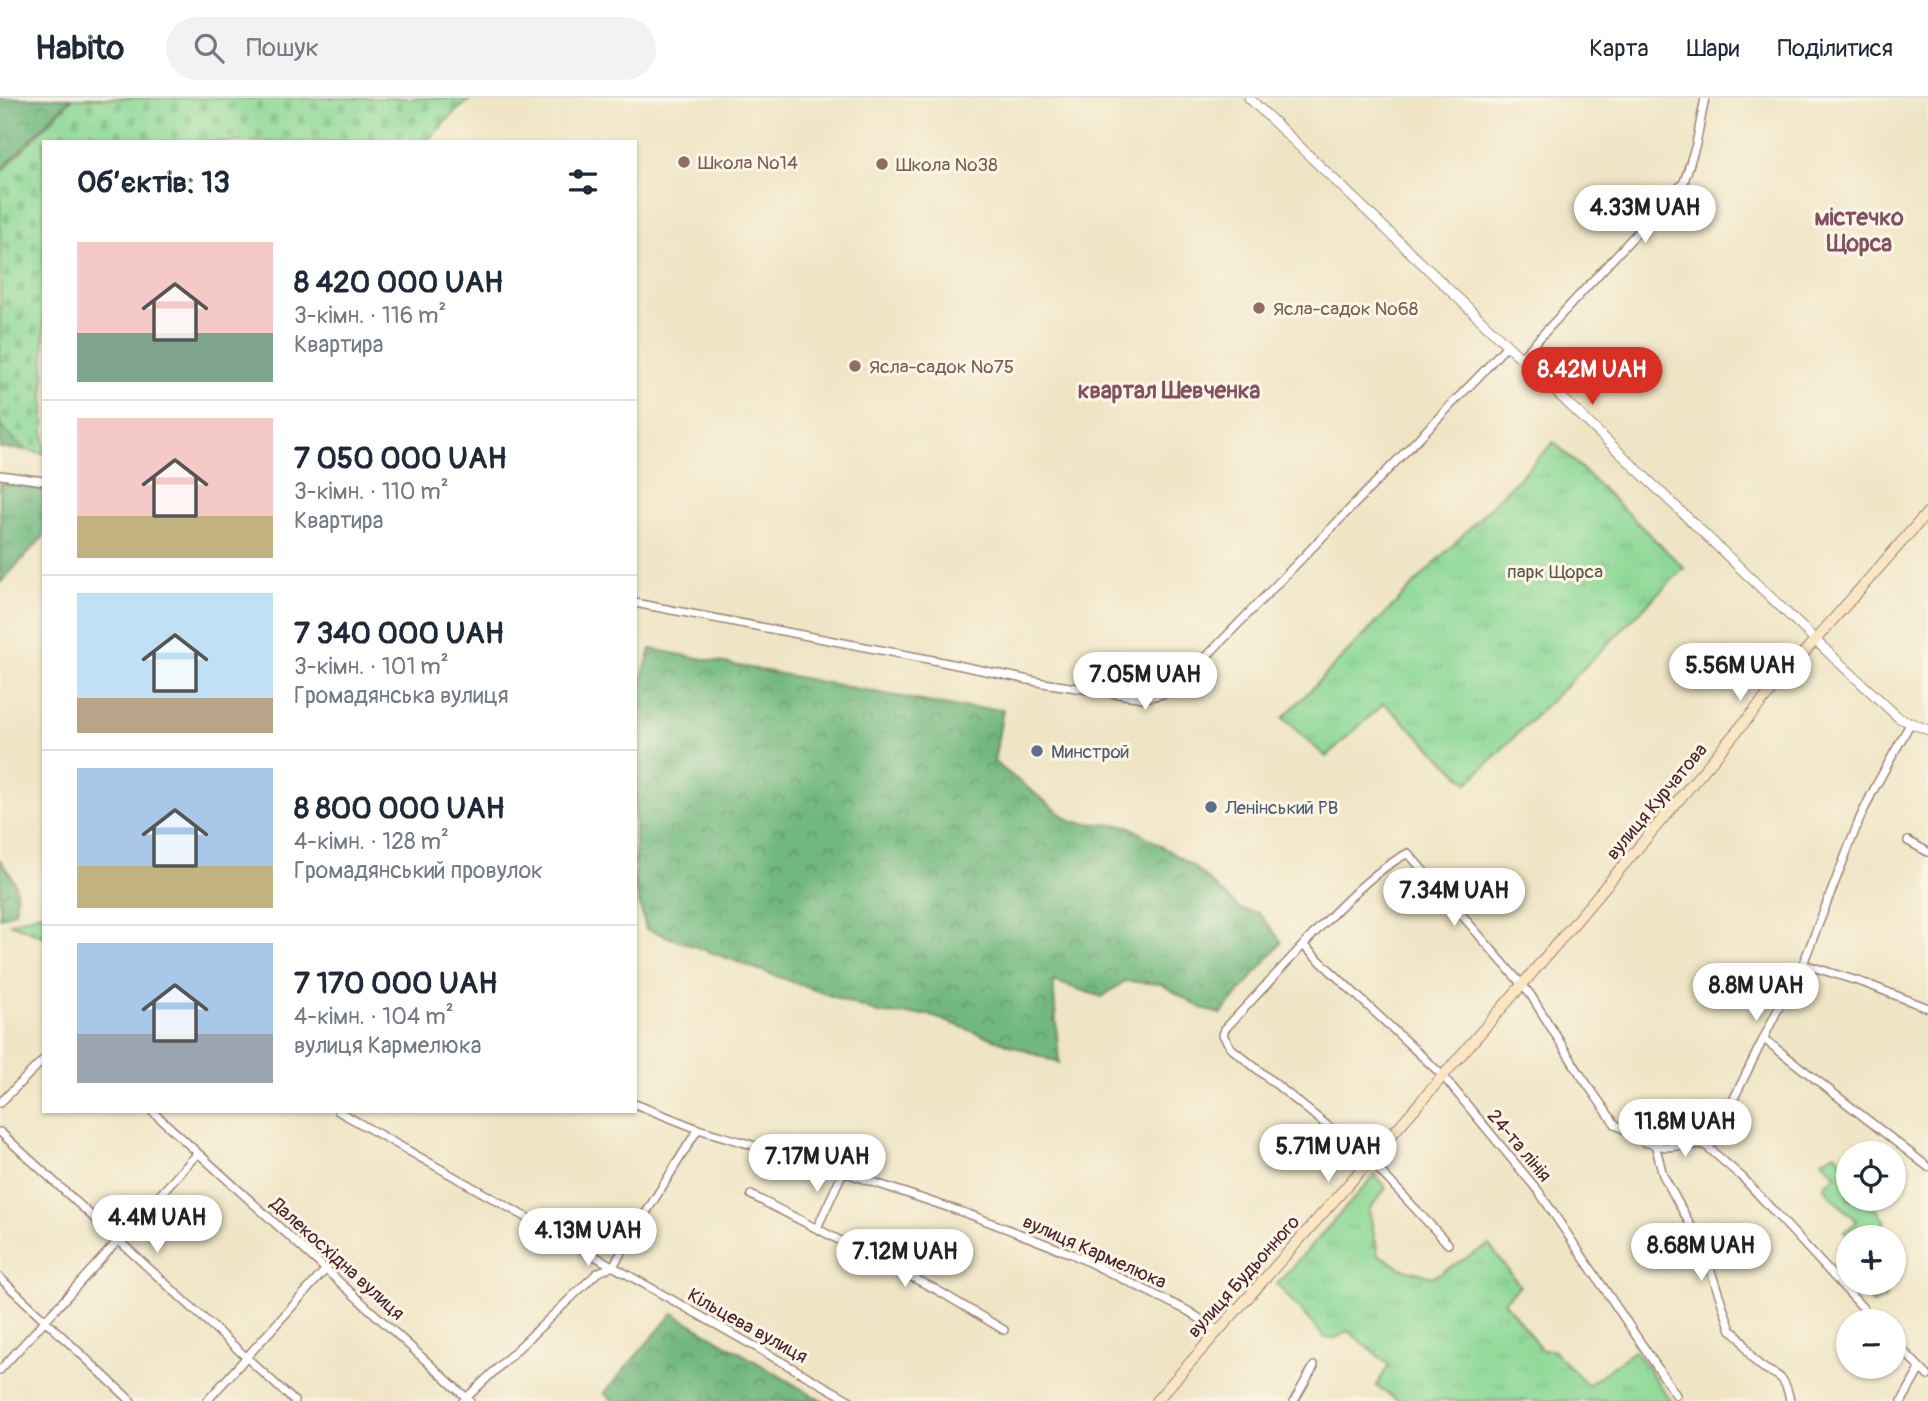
<!DOCTYPE html>
<html lang="uk">
<head>
<meta charset="utf-8">
<style>
	body { margin:0; font-family:Pangolin,sans-serif; background:#f2f2f3; color:#1f2937; height:100vh; display:flex; flex-direction:column; font-size:26px; white-space:nowrap }
	* { box-sizing:border-box; margin:0 }
	p { font-size:23px; color:#747a83 }
	.icon { flex:none; width:38px; height:38px; fill:none; stroke:currentColor; stroke-width:2; stroke-linecap:round; stroke-linejoin:round }
	.map { position:relative; flex:1; overflow:hidden }
	.panel { position:absolute; left:42px; top:42px; width:595px; height:973px; display:flex; flex-direction:column; background:#fff; border-radius:0px; box-shadow:0 2px 5px #0004 }
	.panel>* { flex:none }
	.buttons { position:absolute; left:1836px; top:1043px; display:grid; gap:14px }
	.buttons a { display:grid; place-items:center; width:70px; height:70px; border-radius:50%; background:#fff; box-shadow:0 2px 5px #0004; font-size:35px }
	.price { position:absolute; translate:-50% -60px; padding:0 16px; border-radius:24px; background:#fff; color:#222; font-size:23px; line-height:46px; filter:drop-shadow(0 2px 4px #0008) }
	.price::after { content:''; position:absolute; left:50%; top:42px; width:21px; height:16px; margin-left:-10px; background:inherit; clip-path:polygon(0 0,100% 0,50% 100%) }
	.price.selected { background:#d93025; color:#fff }
	ul { padding:0; list-style:none }
	li { display:flex; align-items:center; gap:21px; height:175px; padding:0 35px }
	li+li { border-top:2px solid #e0e1e3 }
	li span { display:grid; place-items:center; flex:none; width:196px; height:140px; border-radius:0px; color:#555 }
	li>.icon { margin-inline-start:auto }
	span .icon { width:84px; height:84px; fill:#fffc; stroke-width:1 }
	li b { font-size:30px }
	h2 { display:flex; justify-content:space-between; align-items:center; height:84px; padding:0 35px; font-size:30px }
	header { display:flex; align-items:center; gap:42px; box-sizing:border-box; height:98px; padding:0 35px; background:#fff; border-bottom:2px solid #e0e1e3 }
	header strong { font-size:33px }
	nav { display:flex; gap:38px; margin-inline-start:auto; font-size:24px }
	.search { width:490px; height:63px; background:#f2f2f3; display:flex; align-items:center; gap:18px; box-sizing:border-box; padding:0 24px; border-radius:38px; color:#747a83; font-size:26px }
	.map>svg:first-child { display:block }
	.grass { fill:url(#grass-tufts); stroke:#6b7c60; stroke-width:2 }
	.forest { fill:url(#forest-crowns); stroke:#5e6c54; stroke-width:2 }
	.cemetery { fill:url(#cemetery-stones); stroke:#6b7c60; stroke-width:2 }
	.lines { fill:none; stroke-linecap:round; stroke-linejoin:round }
	.minor-casing { stroke:#9c8278; stroke-width:10 }
	.tertiary-casing { stroke:#9c8278; stroke-width:11 }
	.secondary-casing { stroke:#9c8278; stroke-width:12 }
	.minor { stroke:#fff; stroke-width:7 }
	.tertiary { stroke:#fff; stroke-width:9 }
	.secondary { stroke:#fbe6c4; stroke-width:10 }
	.education-dot { fill:#8d6e63; stroke:#fcf5e5; stroke-width:2.5 }
	.service-dot { fill:#5c6f8a; stroke:#fcf5e5; stroke-width:2.5 }
	.labels { text-anchor:middle; stroke-width:6; stroke-linejoin:round; paint-order:stroke }
	.education-label { font-size:19px; fill:#785e54; stroke:#fcf5e5; text-anchor:start }
	.park-label { font-size:19px; fill:#5e564b; stroke:#fcf5e5 }
	.service-label { font-size:19px; fill:#4e5e75; stroke:#fcf5e5; text-anchor:start }
	.street-label { font-size:19px; fill:#4a1f2b; stroke:#fcf5e5 }
	.quarter-label { font-size:23px; font-weight:bold; fill:#815062; stroke:#fcf5e5 }
</style>
</head>
<body>
<header>
<strong>Habito</strong>
<div class="search"><svg class="icon" aria-label="search" viewBox="0 0 24 24"><circle cx="10" cy="10" r="6"/><path d="M15 15l6 6"/></svg>Пошук</div>
<nav><a>Карта</a><a>Шари</a><a>Поділитися</a></nav>
</header>
<div class="map">
<svg width="1928" height="1303" viewBox="0 0 1928 1303">
	<defs>
		<pattern id="grass-tufts" width="24" height="20" patternUnits="userSpaceOnUse" patternTransform="scale(1.75)"><rect width="24" height="20" fill="#8cd895"/><path d="M3 7l-1-3M5 7V3M7 7l1-3M15 17l-1-3M17 17v-4M19 17l1-3" fill="none" stroke="#7ab981"/></pattern>
		<pattern id="forest-crowns" width="20" height="18" patternUnits="userSpaceOnUse" patternTransform="scale(1.75)"><rect width="20" height="18" fill="#71b87e"/><path d="M2 6a3 3 0 1 1 6 0M12 15a3 3 0 1 1 6 0" fill="none" stroke="#5f9567"/></pattern>
		<pattern id="cemetery-stones" width="16" height="16" patternUnits="userSpaceOnUse" patternTransform="scale(1.75)"><rect width="16" height="16" fill="#8cd895"/><path d="M2 7V4a2 2 0 0 1 4 0v3zM10 15v-3a2 2 0 0 1 4 0v3z" fill="#7ab981"/></pattern>
	</defs>
	<rect width="100%" height="100%" fill="#fcf5e5"/>
	<filter id="ink" filterUnits="userSpaceOnUse"><feTurbulence type="fractalNoise" baseFrequency=".0143" numOctaves="2"/><feDisplacementMap in="SourceGraphic" scale="14" xChannelSelector="R" yChannelSelector="G"/><feConvolveMatrix kernelMatrix="1 2 1 2 8 2 1 2 1" color-interpolation-filters="sRGB"/></filter>
	<filter id="wash" filterUnits="userSpaceOnUse"><feTurbulence type="fractalNoise" baseFrequency=".00686" numOctaves="4" result="noise"/><feDisplacementMap in="SourceGraphic" scale="28" xChannelSelector="R" yChannelSelector="G"/><feGaussianBlur stdDeviation="1.57" result="paint"/><feColorMatrix in="noise" values="0 0 0 0 0 0 0 0 0 0 0 0 0 0 0 0 0 1.4 0 .05"/><feComposite in="paint" operator="in"/></filter>
	<g filter="url(#wash)">
		<rect width="100%" height="100%" fill="#efe5c5"/>
		<path class="grass" d="M1554 344 1684 470 1468 685 1384 605 1326 659 1283 620Z
			M44 814V839L10 825Z
			M1836 1055 1848 1072V1101H1871L1885 1124 1878 1134 1881 1139H1849L1844 1134 1857 1123 1834 1102 1824 1088 1836 1077 1822 1062Z
			M1375 1077 1386 1090 1369 1112 1378 1156 1401 1170 1433 1179 1489 1147 1520 1188 1504 1203 1542 1252H1552L1588 1287 1635 1252 1671 1303H1399L1376 1288 1389 1267 1348 1233 1336 1240H1325L1277 1186Z
			M1861 1185H1888L1885 1200 1873 1206 1858 1190Z"/>
		<path class="forest" d="M0 0H71L0 73Z
			M0 328 26 352 0 350Z
			M0 385 44 392V438L0 485Z
			M651 551 953 609 1003 611 994 664 1072 724 1129 728 1193 768 1240 811 1259 815 1282 844 1221 916 1203 911 1161 886 1125 883 1102 899 1053 883 1059 965 929 917 881 916 646 831 635 788V603Z
			M0 762C15 782 19 788 15 813L0 820Z
			M673 1215 822 1303H614L604 1295Z"/>
		<path class="cemetery" d="M73 0H472L455 14 426 44H44V356L26 352 0 328V75Z"/>
	</g>
	<g filter="url(#ink)">
		<g class="lines">
			<defs>
				<path id="minor" d="M1521 260 1684 84 1696 46 1705 0
					M0 377 44 383
					M635 505 933 562 1043 585 1144 600 1172 594 1482 275 1507 247
					M1908 743 1928 754
					M1303 847 1443 978 1539 1094 1676 1297
					M1803 866 1867 886 1928 910
					M1764 941 1928 1069
					M0 1005 44 961
					M635 1006 698 1031 843 1074 971 1117 1072 1156 1188 1213 1217 1232
					M152 1013 470 1303
					M338 1013 851 1303
					M0 1034 294 1303
					M1655 1046 1663 1077 1703 1150 1731 1232C1746 1241 1744 1252 1755 1263 1772 1281 1784 1269 1790 1303
					M1709 1051 1783 901 1803 866 1860 720 1873 693 1910 626
					M751 1097 937 1192 1004 1232
					M817 1130 843 1074
					M1448 1146 1370 1062 1231 950 1223 937 1225 931C1257 897 1289 862 1321 828 1348 801 1374 773 1408 755L1530 896 1580 976 1615 1026 1644 1044 1666 1049 1704 1046 1743 1080 1875 1223
					M0 1180 131 1303
					M1894 1243 1928 1278
					M0 1272 198 1055
					M207 1303 327 1170
					M463 1303 597 1175 613 1168 698 1031
					M1294 1303 1314 1268
					M1902 1303 1920 1271"/>
				<path id="tertiary" d="M1249 0 1831 557 1899 620 1928 632"/>
				<path id="secondary" d="M1156 1303 1370 1062 1521 888 1793 567 1928 414"/>
			</defs>
			<use href="#minor" class="minor-casing"/>
			<use href="#tertiary" class="tertiary-casing"/>
			<use href="#secondary" class="secondary-casing"/>
			<use href="#minor" class="minor"/>
			<use href="#tertiary" class="tertiary"/>
			<use href="#secondary" class="secondary"/>
		</g>
	</g>
	<g class="education-dot">
		<circle cx="684" cy="64" r="7"/>
		<circle cx="882" cy="66" r="7"/>
		<circle cx="1259" cy="210" r="7"/>
		<circle cx="855" cy="268" r="7"/>
	</g>
	<g class="service-dot">
		<circle cx="1037" cy="653" r="7"/>
		<circle cx="1211" cy="709" r="7"/>
	</g>
	<g class="labels">
		<g class="education-label">
			<text x="698" y="71">Школа №14</text>
			<text x="896" y="73">Школа №38</text>
			<text x="1273" y="217">Ясла-садок №68</text>
			<text x="869" y="275">Ясла-садок №75</text>
		</g>
		<g class="park-label">
			<text x="1555" y="480">парк Щорса</text>
		</g>
		<g class="service-label">
			<text x="1051" y="660">Минстрой</text>
			<text x="1225" y="716">Ленінський РВ</text>
		</g>
		<g class="street-label">
			<text transform="translate(1656 703) rotate(-50)" y="7">вулиця Курчатова</text>
			<text transform="translate(1520 1047) rotate(50)" y="7">24-та лінія</text>
			<text transform="translate(1095 1153) rotate(24)" y="7">вулиця Кармелюка</text>
			<text transform="translate(338 1160) rotate(42)" y="7">Далекосхідна вулиця</text>
			<text transform="translate(1243 1178) rotate(-48)" y="7">вулиця Будьонного</text>
			<text transform="translate(748 1227) rotate(29)" y="7">Кільцева вулиця</text>
		</g>
		<g class="quarter-label">
			<text x="1859" y="127">містечко<tspan x="1859" dy="26">Щорса</tspan></text>
			<text x="1169" y="300">квартал Шевченка</text>
		</g>
	</g>
</svg>
<div class="buttons">
<a><svg class="icon" aria-label="locate" viewBox="0 0 24 24"><circle cx="12" cy="12" r="6"/><path d="M12 2v4M12 18v4M2 12h4M18 12h4"/></svg></a>
<a>+</a>
<a>−</a>
</div>
<b class="price" style="left:1645px;top:147px">4.33M UAH</b>
<b class="price selected" style="left:1592px;top:309px">8.42M UAH</b>
<b class="price" style="left:1740px;top:605px">5.56M UAH</b>
<b class="price" style="left:1145px;top:614px">7.05M UAH</b>
<b class="price" style="left:1454px;top:830px">7.34M UAH</b>
<b class="price" style="left:1756px;top:925px">8.8M UAH</b>
<b class="price" style="left:1685px;top:1061px">11.8M UAH</b>
<b class="price" style="left:1328px;top:1086px">5.71M UAH</b>
<b class="price" style="left:817px;top:1096px">7.17M UAH</b>
<b class="price" style="left:157px;top:1157px">4.4M UAH</b>
<b class="price" style="left:588px;top:1170px">4.13M UAH</b>
<b class="price" style="left:1701px;top:1185px">8.68M UAH</b>
<b class="price" style="left:905px;top:1191px">7.12M UAH</b>
<section class="panel">
<h2>Об’єктів: 13<svg class="icon" aria-label="filters" viewBox="0 0 24 24"><path d="M4 7h16M4 17h16"/><circle cx="9" cy="7" r="2"/><circle cx="15" cy="17" r="2"/></svg></h2>
<ul>
<li><span style="background:linear-gradient(#f6c9c9 65%,#7fa58c 0)"><svg class="icon" aria-label="home" viewBox="0 0 24 24"><path d="M3 11l9-7 9 7M6 9v11h12V9"/></svg></span><div><b>8 420 000 UAH</b><p>3-кімн. · 116 m²</p><p>Квартира</p></div></li>
<li><span style="background:linear-gradient(#f6c9c9 70%,#c2b280 0)"><svg class="icon" aria-label="home" viewBox="0 0 24 24"><path d="M3 11l9-7 9 7M6 9v11h12V9"/></svg></span><div><b>7 050 000 UAH</b><p>3-кімн. · 110 m²</p><p>Квартира</p></div></li>
<li><span style="background:linear-gradient(#bfe0f5 75%,#b9a48a 0)"><svg class="icon" aria-label="home" viewBox="0 0 24 24"><path d="M3 11l9-7 9 7M6 9v11h12V9"/></svg></span><div><b>7 340 000 UAH</b><p>3-кімн. · 101 m²</p><p>Громадянська вулиця</p></div></li>
<li><span style="background:linear-gradient(#a9c7e8 70%,#c2b280 0)"><svg class="icon" aria-label="home" viewBox="0 0 24 24"><path d="M3 11l9-7 9 7M6 9v11h12V9"/></svg></span><div><b>8 800 000 UAH</b><p>4-кімн. · 128 m²</p><p>Громадянський провулок</p></div></li>
<li><span style="background:linear-gradient(#a9c7e8 65%,#9aa5b1 0)"><svg class="icon" aria-label="home" viewBox="0 0 24 24"><path d="M3 11l9-7 9 7M6 9v11h12V9"/></svg></span><div><b>7 170 000 UAH</b><p>4-кімн. · 104 m²</p><p>вулиця Кармелюка</p></div></li>
</ul>
</section>
</div>
</body>
</html>
